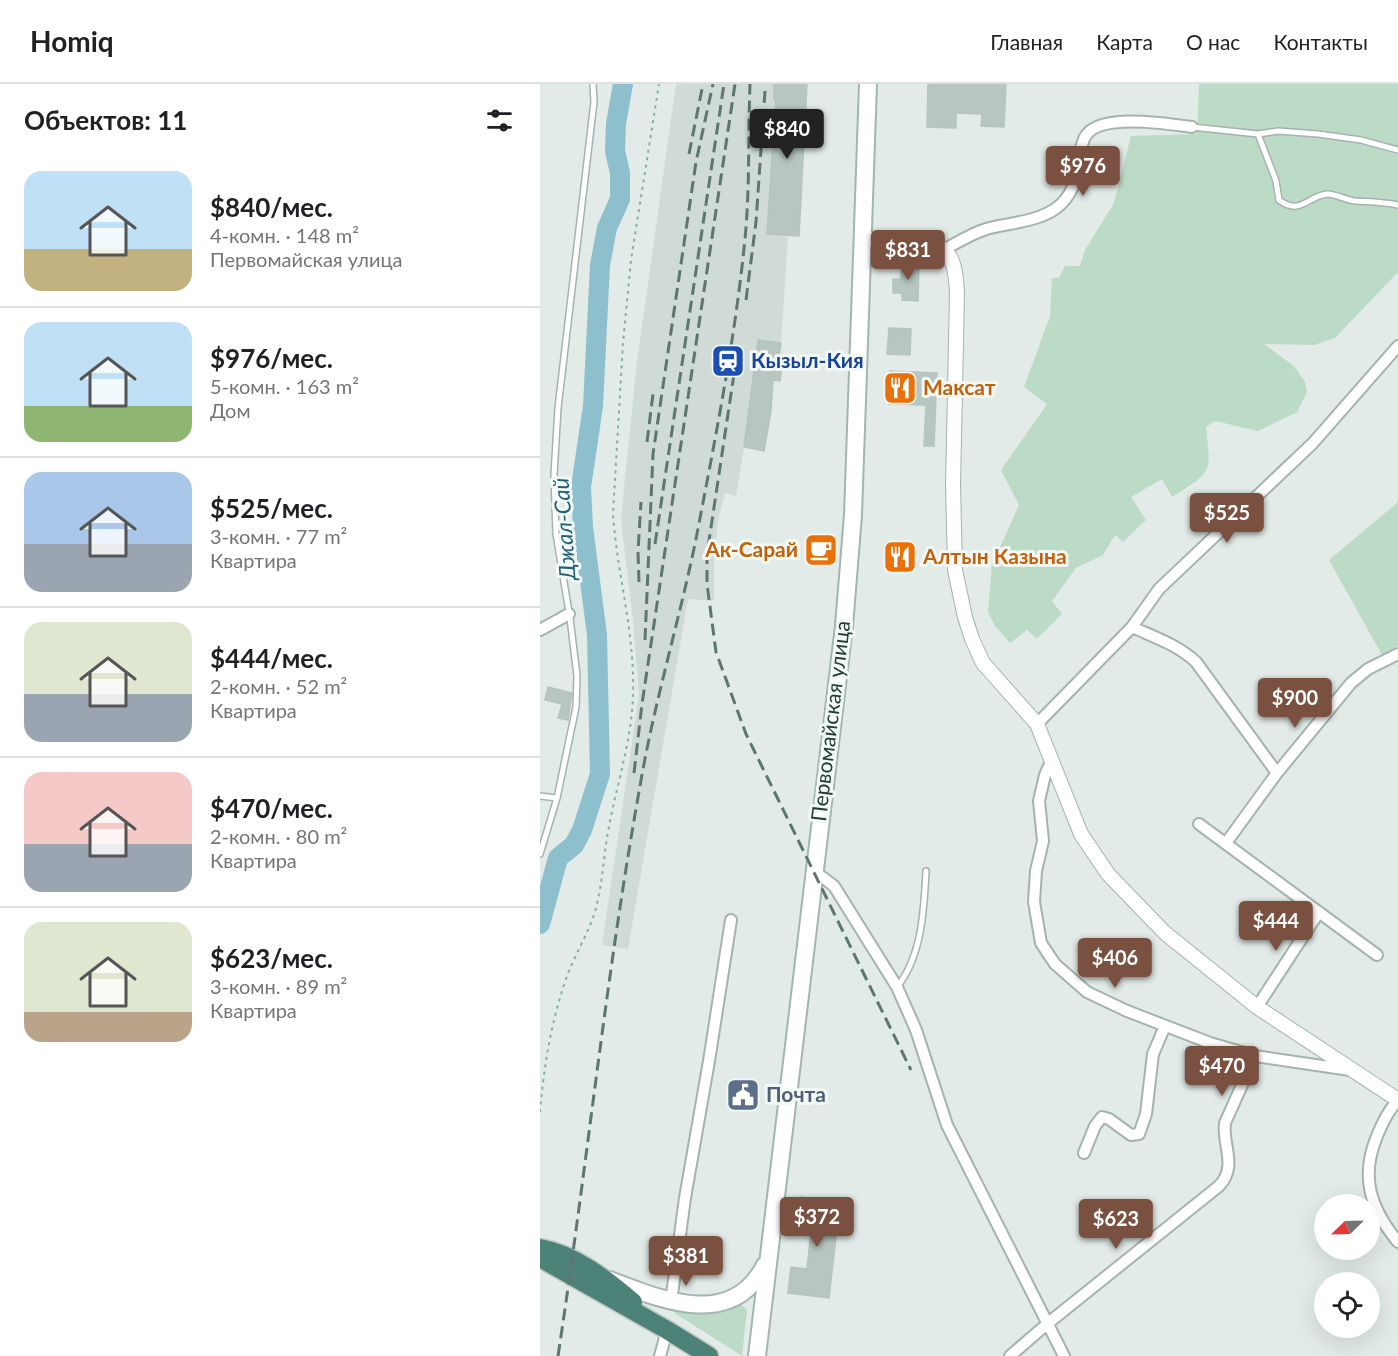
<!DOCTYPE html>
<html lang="ru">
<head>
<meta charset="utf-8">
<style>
	body { margin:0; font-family:Lato,sans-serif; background:#f6f6f6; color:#202124; height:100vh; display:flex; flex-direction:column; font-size:22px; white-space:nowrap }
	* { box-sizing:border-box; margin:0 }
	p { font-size:20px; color:#757577 }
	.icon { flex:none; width:33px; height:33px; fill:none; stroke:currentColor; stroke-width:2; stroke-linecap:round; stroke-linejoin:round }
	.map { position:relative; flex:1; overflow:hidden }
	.panel { display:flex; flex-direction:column; background:#fff; width:540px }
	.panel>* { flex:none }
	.needle { width:39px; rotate:247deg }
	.tools { position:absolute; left:774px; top:1110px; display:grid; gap:12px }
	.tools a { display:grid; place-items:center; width:66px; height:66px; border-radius:50%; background:#fff; box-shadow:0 6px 24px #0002; font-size:30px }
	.price { position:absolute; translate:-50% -51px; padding:0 14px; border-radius:6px; background:#7a5140; color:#fff; font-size:20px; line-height:39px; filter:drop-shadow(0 2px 3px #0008) }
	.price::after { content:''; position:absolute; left:50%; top:36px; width:18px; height:14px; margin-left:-9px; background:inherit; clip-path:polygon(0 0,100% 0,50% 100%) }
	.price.on { background:#222; color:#fff }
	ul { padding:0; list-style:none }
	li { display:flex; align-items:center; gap:18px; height:150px; padding:0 24px }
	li+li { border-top:2px solid #e0e0e0 }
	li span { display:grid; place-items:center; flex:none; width:168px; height:120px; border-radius:18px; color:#555 }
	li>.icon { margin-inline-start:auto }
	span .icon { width:72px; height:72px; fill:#fffc; stroke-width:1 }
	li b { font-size:26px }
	h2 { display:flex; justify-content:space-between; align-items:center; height:72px; padding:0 24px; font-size:26px }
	header { display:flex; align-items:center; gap:36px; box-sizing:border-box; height:84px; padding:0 30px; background:#fff; border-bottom:2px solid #e0e0e0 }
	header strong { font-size:28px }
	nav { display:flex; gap:33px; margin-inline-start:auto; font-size:21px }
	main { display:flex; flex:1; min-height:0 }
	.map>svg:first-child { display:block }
	.built { fill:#d0dbd7 }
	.green { fill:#bcdbc6 }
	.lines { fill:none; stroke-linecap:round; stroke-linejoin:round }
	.river { stroke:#8dbfcd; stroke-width:20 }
	.building { fill:#b7c6c1; stroke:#b5c4bf; stroke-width:1.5 }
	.service-casing { stroke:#a5b3af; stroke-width:8 }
	.minor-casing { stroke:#a5b3af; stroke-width:14 }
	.tertiary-casing { stroke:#a5b3af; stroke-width:16 }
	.secondary-casing { stroke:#a1b6b0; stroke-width:20 }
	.trunk-casing { stroke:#c1c8c7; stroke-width:21 }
	.path { stroke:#84ada3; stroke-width:2; stroke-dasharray:3 4.5; stroke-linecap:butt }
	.service { stroke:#fff; stroke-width:5 }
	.minor { stroke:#fff; stroke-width:10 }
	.tertiary { stroke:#fff; stroke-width:14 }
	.secondary { stroke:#fff; stroke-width:16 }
	.trunk { stroke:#4d8279; stroke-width:18 }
	.rail { stroke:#5d7671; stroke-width:3; stroke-dasharray:12 6; stroke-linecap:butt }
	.labels { text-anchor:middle; stroke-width:6; stroke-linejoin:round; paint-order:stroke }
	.transit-label { font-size:21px; font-weight:bold; fill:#164399; stroke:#f2f8f5; text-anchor:start }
	.food-label { font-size:21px; font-weight:bold; fill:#c56008; stroke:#f2f8f5; text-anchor:start }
	.street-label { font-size:21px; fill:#233b36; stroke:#f2f8f5 }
	.service-label { font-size:21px; font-weight:bold; fill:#4e5e75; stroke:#f2f8f5; text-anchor:start }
	.water-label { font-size:22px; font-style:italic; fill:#216073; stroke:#f2f8f5 }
</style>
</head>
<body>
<header>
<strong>Homiq</strong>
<nav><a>Главная</a><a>Карта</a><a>О нас</a><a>Контакты</a></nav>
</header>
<main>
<section class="panel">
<h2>Объектов: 11<svg class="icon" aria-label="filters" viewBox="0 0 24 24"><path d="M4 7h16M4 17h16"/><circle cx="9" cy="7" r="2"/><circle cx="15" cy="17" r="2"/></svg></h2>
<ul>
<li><span style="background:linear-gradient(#bfe0f5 65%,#c2b280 0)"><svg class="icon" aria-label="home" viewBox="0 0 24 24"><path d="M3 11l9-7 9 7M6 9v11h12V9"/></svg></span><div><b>$840/мес.</b><p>4-комн. · 148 m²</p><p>Первомайская улица</p></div></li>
<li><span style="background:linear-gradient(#bfe0f5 70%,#8fb573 0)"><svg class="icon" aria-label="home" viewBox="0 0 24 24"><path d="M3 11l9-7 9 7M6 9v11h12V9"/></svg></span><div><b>$976/мес.</b><p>5-комн. · 163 m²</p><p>Дом</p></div></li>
<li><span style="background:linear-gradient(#a9c7e8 60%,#9aa5b1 0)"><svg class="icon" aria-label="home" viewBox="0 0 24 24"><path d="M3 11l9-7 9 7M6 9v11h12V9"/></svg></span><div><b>$525/мес.</b><p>3-комн. · 77 m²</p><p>Квартира</p></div></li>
<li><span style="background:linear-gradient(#dfe7d0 60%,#9aa5b1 0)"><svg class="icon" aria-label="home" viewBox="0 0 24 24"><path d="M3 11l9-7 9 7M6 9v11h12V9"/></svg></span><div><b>$444/мес.</b><p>2-комн. · 52 m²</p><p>Квартира</p></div></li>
<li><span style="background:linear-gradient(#f6c9c9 60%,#9aa5b1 0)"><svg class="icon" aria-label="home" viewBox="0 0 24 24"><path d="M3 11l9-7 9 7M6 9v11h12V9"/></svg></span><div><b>$470/мес.</b><p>2-комн. · 80 m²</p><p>Квартира</p></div></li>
<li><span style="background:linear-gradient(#dfe7d0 75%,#b9a48a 0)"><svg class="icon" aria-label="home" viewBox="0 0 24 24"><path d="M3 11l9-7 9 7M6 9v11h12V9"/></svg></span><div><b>$623/мес.</b><p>3-комн. · 89 m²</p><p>Квартира</p></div></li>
</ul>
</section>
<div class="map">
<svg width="858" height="1272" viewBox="0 0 858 1272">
	<rect width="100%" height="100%" fill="#e2ebe8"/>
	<path class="built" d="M136 0H234V14L236 13 227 149 248 153 241 259 218 256 217 282H214L213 292H216L196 412 185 409 178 436 174 480V517L148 515 88 865 62 861 99 611 93 537 81 436 83 414 97 277Z"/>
	<path class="green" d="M659 0H858V188L795 254 774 261 724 260 754 282 765 298 767 308 757 328 718 347 675 337 666 343C671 391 673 387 632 413L622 395 591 413 606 436 583 458 575 451 563 471 536 484 512 517 522 530 497 555 487 546 470 559 455 542 448 528 452 481 479 421 461 386 507 320 484 303 510 232 512 194H519L525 182H540L545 166 574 119 591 52 657 50Z
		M858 418V562L842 571 789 476Z
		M199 1219 207 1226 202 1272 136 1230 133 1226H173Z"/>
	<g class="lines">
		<path class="river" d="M0 840 18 774 34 761 42 746 60 690 57 551 43 443 41 403 53 322 60 181 67 144 80 115V89L75 67 76 40 83 0"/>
	</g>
	<path class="building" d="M234 0H267L259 152 227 150 236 13 234 15Z
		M388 0H466L464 43 441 42 442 30 416 29V44L387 43Z
		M362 176 379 177 378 217 362 216V209H353V195H361Z
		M349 244 371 245 370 271 347 270Z
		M218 256 241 259 238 282H242L240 297 233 296 231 327 224 367 204 363Z
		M350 287 397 289 394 362H384L386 321 349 320Z
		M8 603 32 609 28 636 18 634 22 620 5 616Z
		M260 1113 300 1118 289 1214 248 1209 251 1183 267 1185 272 1139 257 1137Z"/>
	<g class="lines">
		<defs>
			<path id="service" d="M652 43 718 50 738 47 778 50 821 56 858 66
				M718 50 736 97 739 116C760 132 768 112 787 110 796 110 806 116 815 117 831 118 843 118 858 121
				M0 712 17 714
				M0 770 17 714 36 623 37 592 30 534 16 450 14 391 18 324 54 18 53 0
				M357 903C382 872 384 826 386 787"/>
			<path id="minor" d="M405 165C418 158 431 150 446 145 468 139 496 138 515 125 542 106 534 79 544 55 555 27 629 40 652 43
				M592 543C614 553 638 561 656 578L737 689
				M0 546 29 530
				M497 640 592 543 619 505 773 359 858 262
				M511 678 505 691 499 717 503 757 496 787 494 818 501 859 515 880 547 908 587 927 670 959 715 972 810 986
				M659 740 837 871
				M686 759 737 689 811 599 828 585 858 570
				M273 786 294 802 357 903 376 946 407 1041 524 1272
				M717 923 779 828
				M858 1016C848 1027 843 1038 837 1052 820 1093 830 1124 858 1158
				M544 1069 555 1042 562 1033 569 1035 591 1051 599 1050 606 1030 613 970 625 942
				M131 1218 145 1114 169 977 191 836
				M120 1272 127 1246
				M470 1272 507 1240 679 1102C698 1082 682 1062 685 1039L715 972"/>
			<path id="tertiary" d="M324 155C338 156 352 156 367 157 408 159 415 168 417 209L413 401 415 486 425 533 432 555 443 579 497 640 541 750 568 790 625 849 717 923 858 1016"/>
			<path id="secondary" d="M70 1196C122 1216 192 1246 225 1181
				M217 1272 304 542 313 431 328 0"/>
			<path id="trunk" d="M0 1164C35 1170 67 1196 93 1218
				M0 1174 127 1246 169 1272"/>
		</defs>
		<use href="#service" class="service-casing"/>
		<use href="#minor" class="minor-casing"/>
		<use href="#tertiary" class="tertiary-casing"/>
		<use href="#secondary" class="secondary-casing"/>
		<use href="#trunk" class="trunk-casing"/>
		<path class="path" d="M0 1028C4 982 11 938 26 895 35 868 53 844 58 815 63 793 64 770 68 748 76 702 92 657 93 610 95 549 77 490 73 430L83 259 91 176 119 0"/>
		<use href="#service" class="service"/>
		<use href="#minor" class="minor"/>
		<use href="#tertiary" class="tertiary"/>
		<use href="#secondary" class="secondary"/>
		<use href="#trunk" class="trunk"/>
		<path class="rail" d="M149 70 163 0
			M206 216 216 138 225 7
			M194 290 167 470V500L176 568 206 650 371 986
			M107 358 113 310
			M115 460 184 0
			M99 498 98 468 101 418
			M105 556 113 370 156 78 173 0
			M94 689 102 620 195 0
			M18 1272C47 1082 66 891 100 702 114 619 139 538 156 455 175 356 195 256 205 155 210 103 208 52 210 0"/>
	</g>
	<defs>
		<symbol id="station-square" viewBox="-11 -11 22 22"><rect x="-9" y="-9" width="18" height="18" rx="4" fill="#1a4fb4" stroke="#f2f8f5"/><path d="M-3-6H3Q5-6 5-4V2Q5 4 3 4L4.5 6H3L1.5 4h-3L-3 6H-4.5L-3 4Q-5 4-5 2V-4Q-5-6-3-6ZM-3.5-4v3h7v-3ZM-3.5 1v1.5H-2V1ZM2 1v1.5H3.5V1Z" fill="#fff"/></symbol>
		<symbol id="restaurant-square" viewBox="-11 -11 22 22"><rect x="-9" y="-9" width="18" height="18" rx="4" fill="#e8710a" stroke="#f2f8f5"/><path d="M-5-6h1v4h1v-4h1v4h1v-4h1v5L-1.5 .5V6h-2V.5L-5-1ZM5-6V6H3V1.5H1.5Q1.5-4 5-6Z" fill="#fff"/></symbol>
		<symbol id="cafe-square" viewBox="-11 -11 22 22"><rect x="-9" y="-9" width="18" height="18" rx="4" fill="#e8710a" stroke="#f2f8f5"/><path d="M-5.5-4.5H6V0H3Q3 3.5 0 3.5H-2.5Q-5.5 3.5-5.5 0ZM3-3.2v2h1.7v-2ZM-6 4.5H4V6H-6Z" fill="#fff"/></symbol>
		<symbol id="civic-square" viewBox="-11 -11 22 22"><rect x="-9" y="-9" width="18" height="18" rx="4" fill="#5c6f8a" stroke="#f2f8f5"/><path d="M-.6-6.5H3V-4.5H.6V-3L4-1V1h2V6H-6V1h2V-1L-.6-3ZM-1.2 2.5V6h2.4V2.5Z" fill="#fff"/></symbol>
	</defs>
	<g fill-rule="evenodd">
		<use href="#station-square" x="169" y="258" width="38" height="38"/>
		<use href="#restaurant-square" x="341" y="285" width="38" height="38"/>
		<use href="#cafe-square" x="262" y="447" width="38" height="38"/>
		<use href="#restaurant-square" x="341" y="454" width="38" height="38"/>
		<use href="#civic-square" x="184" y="992" width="38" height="38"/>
	</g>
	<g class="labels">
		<g class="transit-label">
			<text x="211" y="284">Кызыл-Кия</text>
		</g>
		<g class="food-label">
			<text x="383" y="311">Максат</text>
			<text x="258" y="473" text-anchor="end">Ак-Сарай</text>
			<text x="383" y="480">Алтын Казына</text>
		</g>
		<g class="street-label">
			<text transform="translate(291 637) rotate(-83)" y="7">Первомайская улица</text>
		</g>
		<g class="service-label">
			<text x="226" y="1018">Почта</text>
		</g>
		<g class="water-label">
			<text transform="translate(24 445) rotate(-94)" y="8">Джал-Сай</text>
		</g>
	</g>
</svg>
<div class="tools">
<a><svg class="needle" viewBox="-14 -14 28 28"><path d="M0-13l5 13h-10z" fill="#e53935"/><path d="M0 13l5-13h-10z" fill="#757577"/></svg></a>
<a><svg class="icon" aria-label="locate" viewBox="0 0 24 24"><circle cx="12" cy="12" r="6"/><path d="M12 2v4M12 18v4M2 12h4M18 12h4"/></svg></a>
</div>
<b class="price on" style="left:247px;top:76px">$840</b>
<b class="price" style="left:543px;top:113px">$976</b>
<b class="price" style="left:368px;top:197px">$831</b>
<b class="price" style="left:687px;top:460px">$525</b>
<b class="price" style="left:755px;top:645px">$900</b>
<b class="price" style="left:736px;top:868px">$444</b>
<b class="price" style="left:575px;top:905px">$406</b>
<b class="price" style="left:682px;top:1013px">$470</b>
<b class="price" style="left:277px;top:1164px">$372</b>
<b class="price" style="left:576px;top:1166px">$623</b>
<b class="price" style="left:146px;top:1203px">$381</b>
</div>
</main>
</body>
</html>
